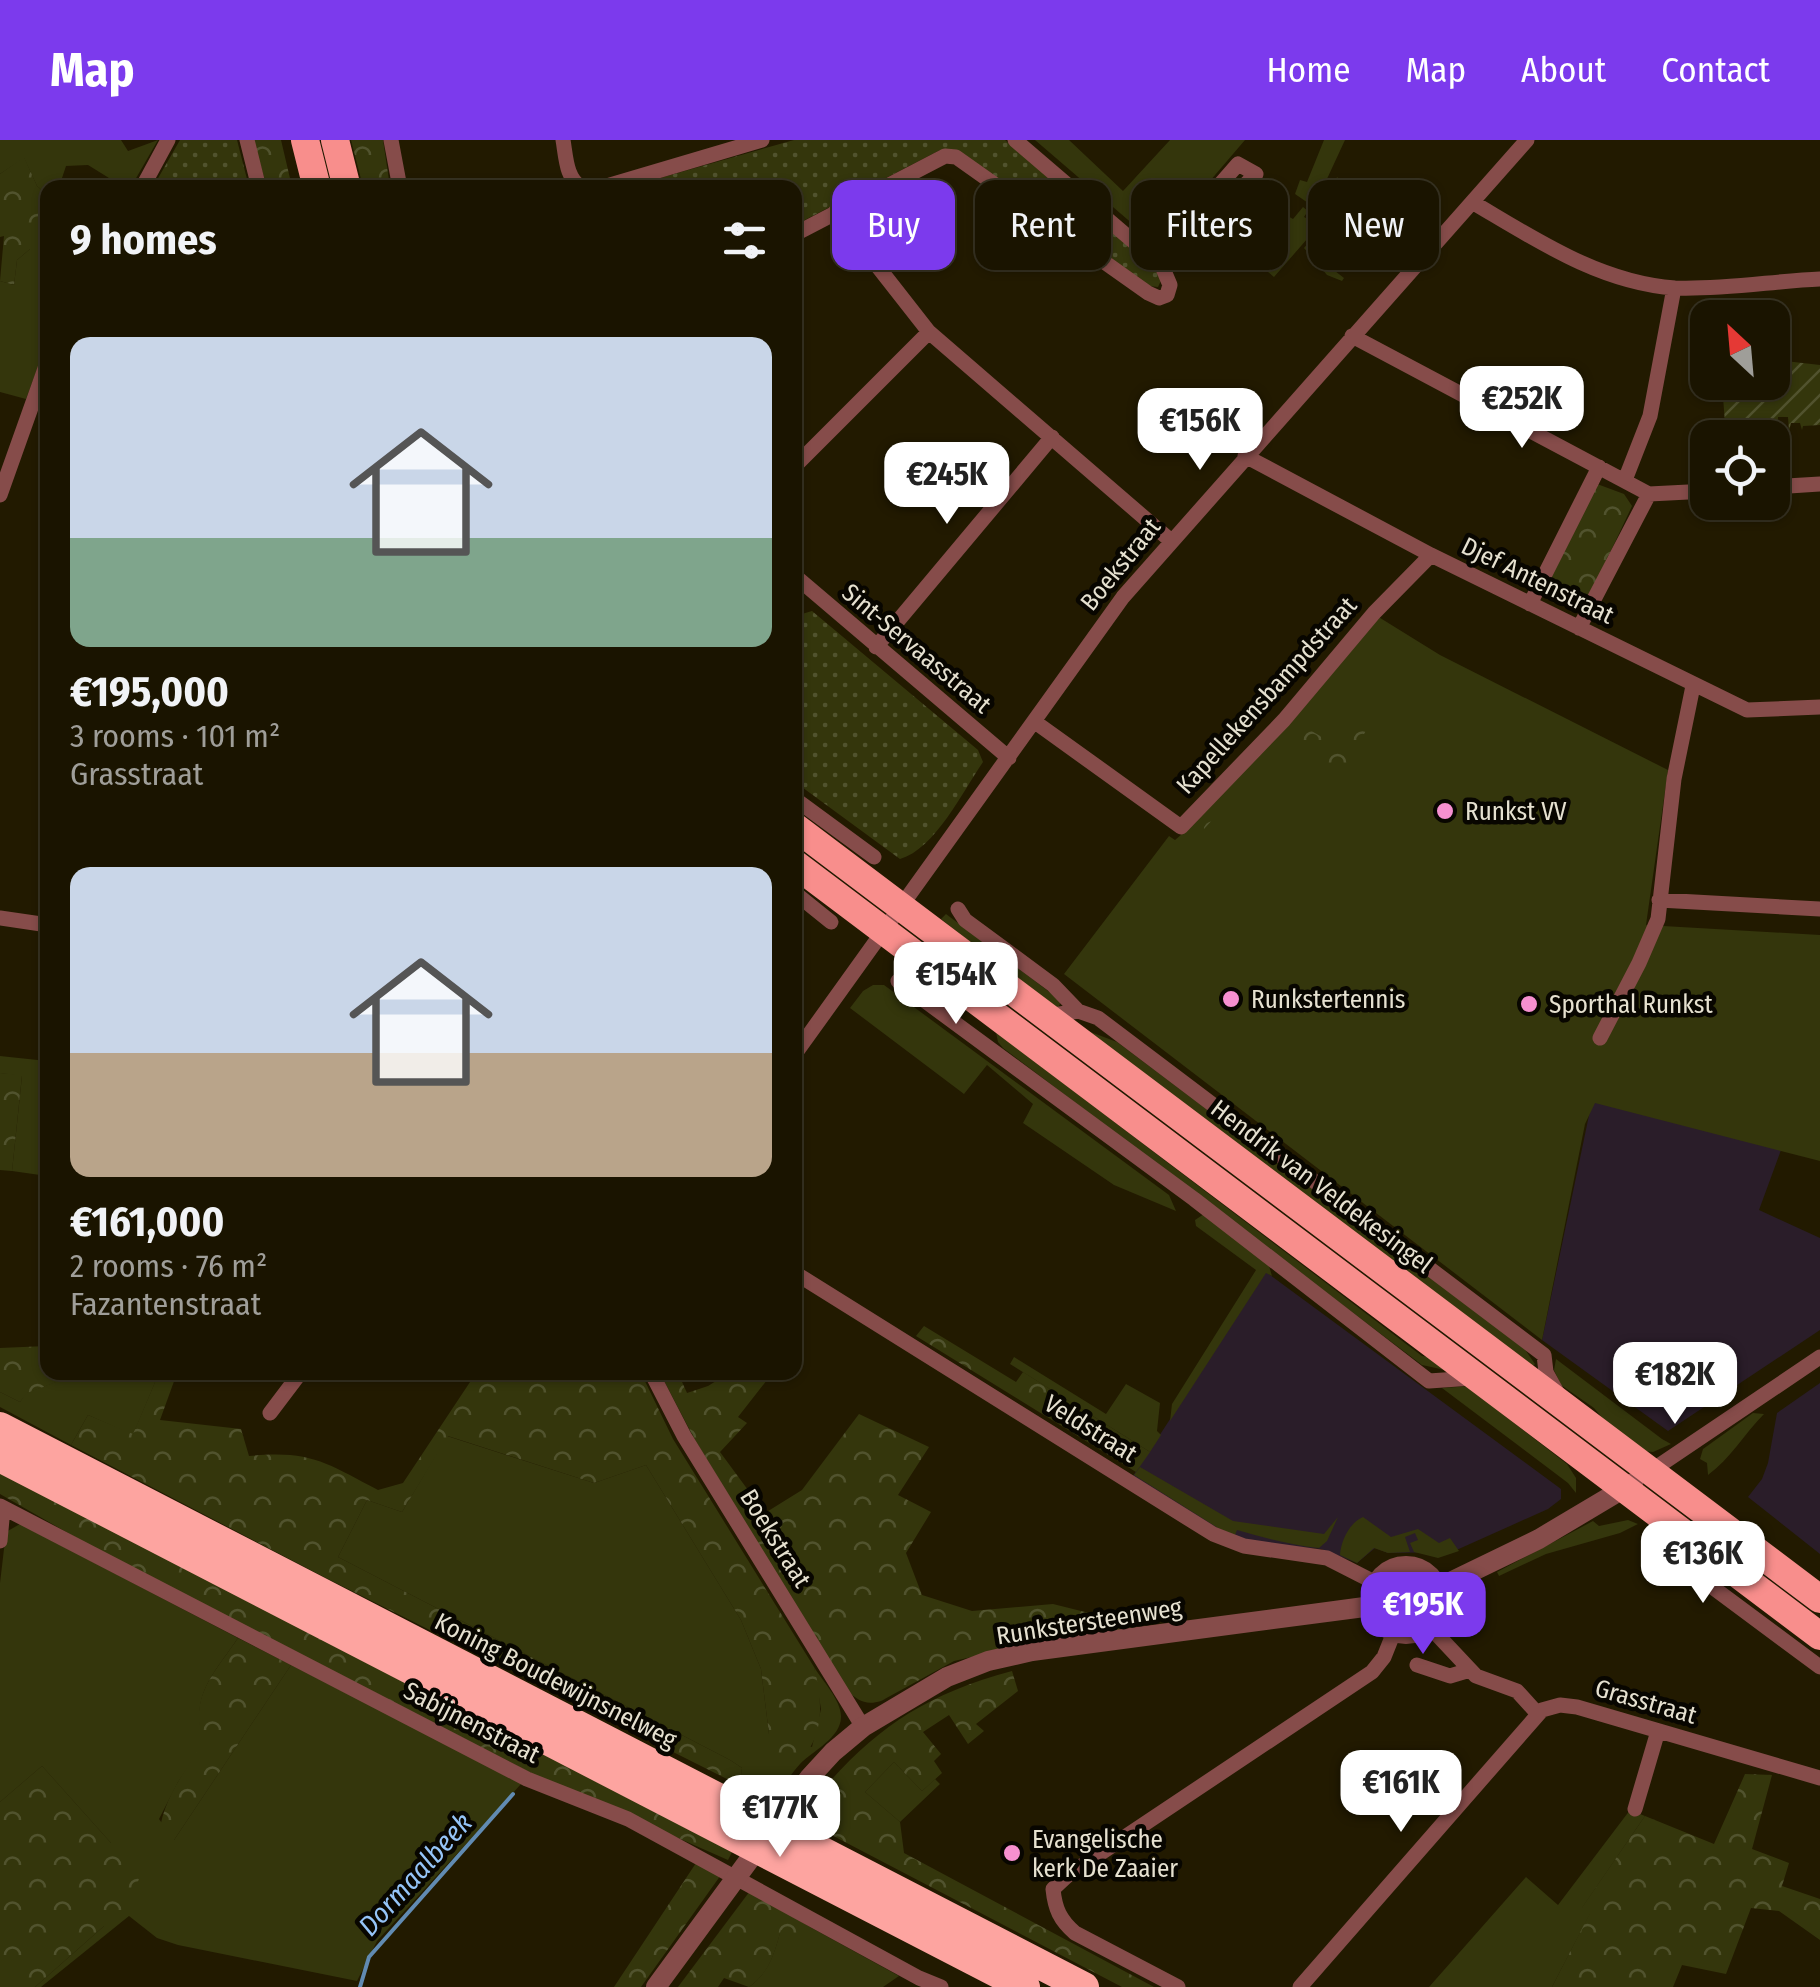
<!DOCTYPE html>
<html lang="en">
<head>
<meta charset="utf-8">
<style>
	body { margin:0; font-family:"Fira Sans Condensed",sans-serif; background:#231d0a; color:#f1f3f6; height:100vh; display:flex; flex-direction:column; font-size:38px; white-space:nowrap }
	* { box-sizing:border-box; margin:0 }
	p { font-size:32px; color:#9f9e99 }
	.icon { flex:none; width:55px; height:55px; fill:none; stroke:currentColor; stroke-width:2; stroke-linecap:round; stroke-linejoin:round }
	.map { position:relative; flex:1; overflow:hidden }
	.drawer { position:absolute; left:40px; top:40px; width:762px; height:1200px; display:flex; flex-direction:column; background:#1a1400; border-radius:20px; box-shadow:0 2px 8px #0004,0 0 0 2px #383322 }
	.drawer>* { flex:none }
	.hud { position:absolute; left:832px; top:40px; width:838px; height:90px; display:flex; gap:20px }
	.needle { width:65px; rotate:334deg }
	.buttons { position:absolute; left:1690px; top:160px; display:grid; gap:20px }
	.buttons a { display:grid; place-items:center; width:100px; height:100px; border-radius:20px; background:#1a1400; box-shadow:0 2px 8px #0004,0 0 0 2px #383322; font-size:50px }
	.price { position:absolute; translate:-50% -85px; padding:0 22px; border-radius:20px; background:#fff; color:#222; font-size:32px; line-height:65px; filter:drop-shadow(0 2px 5px #0008) }
	.price::after { content:''; position:absolute; left:50%; top:60px; width:30px; height:22px; margin-left:-15px; background:inherit; clip-path:polygon(0 0,100% 0,50% 100%) }
	.price.selected { background:#7c3aed; color:#fff }
	ul { padding:0; list-style:none }
	li { display:grid; align-content:center; gap:20px; height:530px; padding:0 30px }
	li span { display:grid; place-items:center; height:310px; border-radius:20px; color:#555 }
	li>.icon { margin-inline-start:auto }
	span .icon { width:180px; height:180px; fill:#fffc; stroke-width:1 }
	li b { font-size:42px }
	h2 { display:flex; justify-content:space-between; align-items:center; height:120px; padding:0 30px; font-size:42px }
	.tag { padding:0 35px; border-radius:20px; background:#1a1400; box-shadow:0 2px 8px #0004,0 0 0 2px #383322; font-size:35px; line-height:90px }
	.tag.selected { background:#7c3aed; color:#fff }
	header { display:flex; align-items:center; gap:60px; box-sizing:border-box; height:140px; padding:0 50px; background:#7c3aed; color:#fff }
	header strong { font-size:48px }
	nav { display:flex; gap:55px; margin-inline-start:auto; font-size:35px }
	.map>svg:first-child { display:block }
	.commercial { fill:#2a1d29 }
	.grass { fill:#34360c }
	.forest { fill:url(#forest-crowns) }
	.park { fill:url(#park-dots) }
	.garden { fill:url(#garden-furrows) }
	.lines { fill:none; stroke-linecap:round; stroke-linejoin:round }
	.stream { stroke:#618bb2; stroke-width:4 }
	.minor { stroke:#864c4a; stroke-width:15 }
	.tertiary { stroke:#864c4a; stroke-width:20 }
	.trunk { stroke:#f88e8c; stroke-width:28 }
	.motorway { stroke:#fda4a0; stroke-width:30 }
	.poi-dot { fill:#f690d0; stroke:#080600; stroke-width:4 }
	.labels { text-anchor:middle; stroke-width:9; stroke-linejoin:round; paint-order:stroke }
	.street-label { font-size:25px; fill:#e6e1d0; stroke:#080600 }
	.poi-label { font-size:25px; fill:#e6e1d0; stroke:#080600; text-anchor:start }
	.water-label { font-size:28px; font-style:italic; fill:#95c4f7; stroke:#080600 }
</style>
</head>
<body>
<header>
<strong>Map</strong>
<nav><a>Home</a><a>Map</a><a>About</a><a>Contact</a></nav>
</header>
<div class="map">
<svg width="1820" height="1847" viewBox="0 0 1820 1847">
	<defs>
		<pattern id="forest-crowns" width="20" height="18" patternUnits="userSpaceOnUse" patternTransform="scale(2.5)"><rect width="20" height="18" fill="#34360c"/><path d="M2 6a3 3 0 1 1 6 0M12 15a3 3 0 1 1 6 0" fill="none" stroke="#51532e"/></pattern>
		<pattern id="park-dots" width="8" height="8" patternUnits="userSpaceOnUse" patternTransform="scale(2.5)"><rect width="8" height="8" fill="#34360c"/><path d="M2 2h.1M6 6h.1" fill="none" stroke="#51532e" stroke-width="1.8" stroke-linecap="round"/></pattern>
		<pattern id="garden-furrows" width="10" height="10" patternUnits="userSpaceOnUse" patternTransform="scale(2.5)"><rect width="10" height="10" fill="#34360c"/><path d="M-1 1l2-2M0 10L10 0M9 11l2-2" fill="none" stroke="#51532e"/></pattern>
	</defs>
	<rect width="100%" height="100%" fill="#221a00"/>
	<path class="commercial" d="M1592 961 1781 1010 1759 1070 1820 1098V1190L1668 1291 1542 1200Z
		M1266 1132 1561 1349V1359L1548 1369 1452 1412 1388 1413 1375 1408 1357 1423 1321 1409 1257 1403 1218 1391 1133 1336Z
		M1820 1243V1414L1748 1357 1762 1339 1768 1323 1777 1273Z"/>
	<path class="grass" d="M0 0H121L128 11 158 0 131 47H104L109 38 88 25 66 26 59 47 48 48 47 55 37 46 24 18 0 34Z
		M1035 0H1069L1123 51 1170 0H1245L1156 104Z
		M1324 0H1345L1314 67 1295 54 1300 40 1307 42Z
		M1337 37 1374 72 1368 79 1382 89 1377 95 1372 91 1368 95 1355 84 1352 88 1362 98 1355 107 1321 77Z
		M1303 67 1308 71 1304 77 1310 80 1314 76 1308 98 1274 137 1250 117 1286 75 1293 79Z
		M1320 79 1348 104 1341 112 1344 116 1335 123V131L1344 138 1342 141 1327 135 1304 108 1312 98Z
		M47 84V203L26 259 0 252V141L14 145 17 120 30 109Z
		M1377 476 1440 515 1668 630 1646 785 1820 795V1021L1595 963 1585 984 1542 1200 1064 834 1169 696 1175 700 1196 682Z
		M946 774 1052 854 1061 862 1057 870 941 779Z
		M873 845H884L1169 1055 1176 1071 1114 1045 1023 983 1033 964 987 925 964 954 850 868 863 851Z
		M1080 888 1117 902 1524 1208 1535 1224 1533 1226Z
		M996 892 1422 1216 1436 1218 1445 1230 1422 1225 1003 908 998 902Z
		M0 916 47 921V1036L12 1031 22 936 0 933Z
		M1204 1074 1269 1126 1272 1136 1266 1133 1170 1281 1172 1264 1256 1130 1196 1086 1195 1080Z
		M1014 1217 1106 1274 1126 1244 1160 1263 1157 1291 1161 1295 1150 1312 1010 1224Z
		M1556 1219 1662 1299 1671 1304 1653 1312 1643 1311 1614 1292 1594 1268 1561 1245 1554 1230Z
		M62 1233H159L133 1295 88 1275 71 1305 0 1267V1252L20 1262 26 1253 61 1240Z
		M1472 1246 1501 1273 1567 1324 1576 1338V1353L1568 1343 1442 1248Z
		M1753 1273 1764 1274C1745 1293 1730 1319 1708 1335L1707 1323 1700 1319 1703 1309Z
		M447 1296 594 1343 646 1325 741 1480 761 1529 769 1594 812 1607 821 1569 814 1527C822 1540 841 1560 841 1576 842 1597 813 1611 800 1624 790 1635 781 1650 772 1663L731 1641 741 1635 742 1628 730 1620 338 1417 367 1360 402 1372Z
		M1140 1327 1233 1381 1324 1394 1338 1377 1327 1401 1319 1408C1290 1405 1265 1398 1237 1390L1235 1395 1218 1388 1134 1335Z
		M1363 1377 1391 1397 1418 1389 1439 1403 1450 1398 1459 1411 1438 1418 1414 1412 1410 1403 1418 1400 1415 1393 1405 1397 1410 1412 1388 1413 1374 1408 1357 1423 1340 1415C1341 1401 1349 1383 1363 1377Z
		M1628 1380 1638 1384 1620 1393 1546 1414 1499 1436 1497 1432 1593 1381 1599 1386Z
		M20 1384 238 1498C213 1535 189 1556 204 1603L178 1642 159 1679 174 1700 291 1525 522 1643 377 1801 357 1841 178 1805 157 1798 129 1776 41 1847H35L104 1786 151 1704 111 1703 42 1626 0 1662V1443L6 1392Z
		M1386 1460a20 20 0 1 1 40 0a20 20 0 1 1-40 0Z
		M894 1622 922 1651 935 1639 940 1644 900 1682 865 1652Z
		M1630 1670 1645 1676 1582 1768 1591 1772 1552 1847H1429L1526 1737 1558 1765Z
		M810 1787 899 1836 883 1847H749C770 1831 774 1814 781 1789Z"/>
	<path class="forest" d="M253 0H281L292 47H267Z
		M351 0H383L390 47H363Z
		M24 17 37 46 47 55C48 76 44 93 46 113L30 109 17 120 14 145 0 141 4 96 0 97V34Z
		M1597 344 1624 354 1632 366 1591 453 1582 465 1573 469 1539 455Z
		M1381 544 1390 549 1341 634 1284 601 1204 689 1196 682 1289 578 1334 604Z
		M0 933 22 935 12 1031 0 1030Z
		M924 1186 1016 1242 1023 1232 1150 1312 1136 1332 916 1196Z
		M47 1206 48 1232 62 1233V1240L27 1253 20 1262 0 1252V1208Z
		M541 1233 553 1236 555 1232 641 1233 673 1299 814 1527C826 1572 823 1613 779 1635L769 1594 761 1529 741 1480 646 1325 594 1343 448 1296 402 1372 367 1360 338 1417 730 1620 742 1628 741 1635 731 1641 326 1438 71 1305 88 1275 133 1294 159 1233H177L160 1280 241 1289 249 1316C311 1310 326 1323 378 1350L403 1343 476 1233Z
		M660 1233H678L687 1253 708 1246 729 1233H762L767 1240 738 1277 747 1283 720 1312 765 1373 802 1350 859 1274 929 1307 898 1355 931 1372 906 1413 922 1455 972 1471 1053 1464 1097 1475 1136 1473 1137 1487 1028 1504 954 1521 881 1561C865 1566 858 1560 846 1550L694 1298Z
		M0 1333 732 1712 728 1720 533 1634 89 1405 0 1354Z
		M238 1498 291 1525 174 1700 159 1702C159 1664 183 1634 203 1603 189 1556 213 1535 238 1498Z
		M1012 1531 1018 1551 976 1584 984 1591 968 1604 949 1575 923 1592 941 1614 934 1621 942 1633 922 1651 894 1622 865 1652 900 1682 904 1713 1154 1847H1122L799 1678C863 1598 912 1558 1012 1531Z
		M42 1626 111 1703H152L128 1769 110 1789 104 1786 35 1847H0V1662Z
		M1745 1634 1772 1635 1752 1709 1789 1723 1782 1746 1820 1759V1800L1779 1771 1751 1768 1726 1834 1682 1825 1673 1847H1552L1590 1773 1581 1769 1645 1676 1714 1704Z
		M698 1720 723 1732 641 1847H614Z
		M750 1751 810 1787 802 1799 781 1790C774 1814 770 1832 749 1847L724 1838 718 1847H678Z"/>
	<path class="park" d="M180 0H237L249 47H153Z
		M794 0H1005L1164 134 1158 147 1149 146 966 17 940 10 795 85V48H625Z
		M812 471 978 610 983 622C963 651 935 709 900 719L795 642V481L802 474Z"/>
	<path class="garden" d="M1785 221 1820 225V285L1803 286 1802 290 1800 283H1791L1789 291 1788 277H1778L1777 298 1726 297 1722 243 1772 242 1773 222Z"/>
	<g class="lines">
		<path class="stream" d="M360 1847 369 1817 513 1654"/>
		<path class="minor" d="M247 0 259 48
			M391 0 400 48
			M563 0C566 17 566 39 582 48
			M142 48 168 0
			M600 48 762 0
			M1472 62C1535 99 1600 143 1675 148 1721 150 1774 141 1820 139
			M835 72 929 192 1170 400
			M795 94 945 16 956 17 1148 153 1159 158 1167 155 1170 145 1162 126 1015 0
			M1154 120 1238 24 1256 34 1162 126
			M1352 196 1649 354 1708 351
			M1245 316 1431 415 1747 570 1820 567
			M795 326 929 192
			M1625 340 1650 276 1674 148
			M1772 347 1820 344
			M0 355 48 220
			M795 436 1009 618
			M1530 464 1599 327
			M1579 488 1649 354
			M876 507 1052 297
			M1035 582 1181 687 1284 580 1374 473 1431 415
			M795 659 874 717
			M795 753 831 782
			M1659 760 1820 769
			M958 769 965 780 1053 845 1078 871
			M0 778 48 785
			M898 841 1194 1059 1429 1241 1473 1238
			M1048 876 1078 871 1098 878 1544 1215 1546 1232 1558 1254
			M1600 898 1639 823 1658 779 1674 639 1693 546
			M795 914 1123 457 1527 0
			M795 1133 1213 1394 1244 1406 1327 1418 1376 1443
			M651 1232 684 1296 863 1587
			M270 1273 301 1232
			M1651 1331 1820 1217
			M0 1366 527 1639 628 1679 919 1838 941 1847
			M0 1401 3 1368
			M1680 1423 1820 1527
			M1429 1486 1476 1536 1517 1551 1537 1573
			M1417 1525 1450 1536 1470 1530
			M1635 1669 1658 1591
			M1178 1847 1075 1793C1060 1780 1055 1769 1053 1749L1068 1735 1372 1532 1384 1517 1394 1492
			M1300 1847 1542 1570 1560 1565 1577 1567 1820 1638"/>
		<path class="tertiary" d="M1372 1460a34 34 0 1 1 68 0a34 34 0 1 1-68 0Z
			M1438 1448 1539 1399 1633 1343
			M656 1847 810 1637 833 1612 863 1587 947 1537 988 1521 1032 1511 1372 1466"/>
		<path class="trunk" d="M305 0 317 48
			M335 0 347 48
			M795 687 1820 1459
			M795 724 1820 1496"/>
		<path class="motorway" d="M0 1287 1084 1847
			M0 1317 1025 1847"/>
	</g>
	<g class="poi-dot">
		<circle cx="1445" cy="671" r="10"/>
		<circle cx="1231" cy="859" r="10"/>
		<circle cx="1529" cy="864" r="10"/>
		<circle cx="1012" cy="1713" r="10"/>
	</g>
	<g class="labels">
		<g class="street-label">
			<text transform="translate(1120 424) rotate(-51)" y="9">Boekstraat</text>
			<text transform="translate(1538 440) rotate(26)" y="9">Djef Antenstraat</text>
			<text transform="translate(917 508) rotate(40)" y="9">Sint-Servaasstraat</text>
			<text transform="translate(1266 555) rotate(-48)" y="9">Kapellekensbampdstraat</text>
			<text transform="translate(1322 1046) rotate(37)" y="9">Hendrik van Veldekesingel</text>
			<text transform="translate(1091 1288) rotate(32)" y="9">Veldstraat</text>
			<text transform="translate(776 1398) rotate(58)" y="9">Boekstraat</text>
			<text transform="translate(1089 1481) rotate(-9)" y="9">Runkstersteenweg</text>
			<text transform="translate(556 1540) rotate(27)" y="9">Koning Boudewijnsnelweg</text>
			<text transform="translate(1646 1561) rotate(16)" y="9">Grasstraat</text>
			<text transform="translate(472 1582) rotate(27)" y="9">Sabijnenstraat</text>
		</g>
		<g class="poi-label">
			<text x="1465" y="680">Runkst VV</text>
			<text x="1251" y="868">Runkstertennis</text>
			<text x="1549" y="873">Sporthal Runkst</text>
			<text x="1032" y="1708">Evangelische<tspan x="1032" dy="29">kerk De Zaaier</tspan></text>
		</g>
		<g class="water-label">
			<text transform="translate(415 1734) rotate(-48)" y="10">Dormaalbeek</text>
		</g>
	</g>
</svg>
<div class="buttons">
<a><svg class="needle" viewBox="-14 -14 28 28"><path d="M0-13l5 13h-10z" fill="#e53935"/><path d="M0 13l5-13h-10z" fill="#9f9e99"/></svg></a>
<a><svg class="icon" aria-label="locate" viewBox="0 0 24 24"><circle cx="12" cy="12" r="6"/><path d="M12 2v4M12 18v4M2 12h4M18 12h4"/></svg></a>
</div>
<b class="price" style="left:1522px;top:311px">€252K</b>
<b class="price" style="left:1200px;top:333px">€156K</b>
<b class="price" style="left:947px;top:387px">€245K</b>
<b class="price" style="left:956px;top:887px">€154K</b>
<b class="price" style="left:1675px;top:1287px">€182K</b>
<b class="price" style="left:1703px;top:1466px">€136K</b>
<b class="price selected" style="left:1423px;top:1517px">€195K</b>
<b class="price" style="left:1401px;top:1695px">€161K</b>
<b class="price" style="left:780px;top:1720px">€177K</b>
<div class="hud">
<a class="tag selected">Buy</a>
<a class="tag">Rent</a>
<a class="tag">Filters</a>
<a class="tag">New</a>
</div>
<section class="drawer">
<h2>9 homes<svg class="icon" aria-label="filters" viewBox="0 0 24 24"><path d="M4 7h16M4 17h16"/><circle cx="9" cy="7" r="2"/><circle cx="15" cy="17" r="2"/></svg></h2>
<ul>
<li><span style="background:linear-gradient(#c9d6e8 65%,#7fa58c 0)"><svg class="icon" aria-label="home" viewBox="0 0 24 24"><path d="M3 11l9-7 9 7M6 9v11h12V9"/></svg></span><div><b>€195,000</b><p>3 rooms · 101 m²</p><p>Grasstraat</p></div></li>
<li><span style="background:linear-gradient(#c9d6e8 60%,#b9a48a 0)"><svg class="icon" aria-label="home" viewBox="0 0 24 24"><path d="M3 11l9-7 9 7M6 9v11h12V9"/></svg></span><div><b>€161,000</b><p>2 rooms · 76 m²</p><p>Fazantenstraat</p></div></li>
</ul>
</section>
</div>
</body>
</html>
